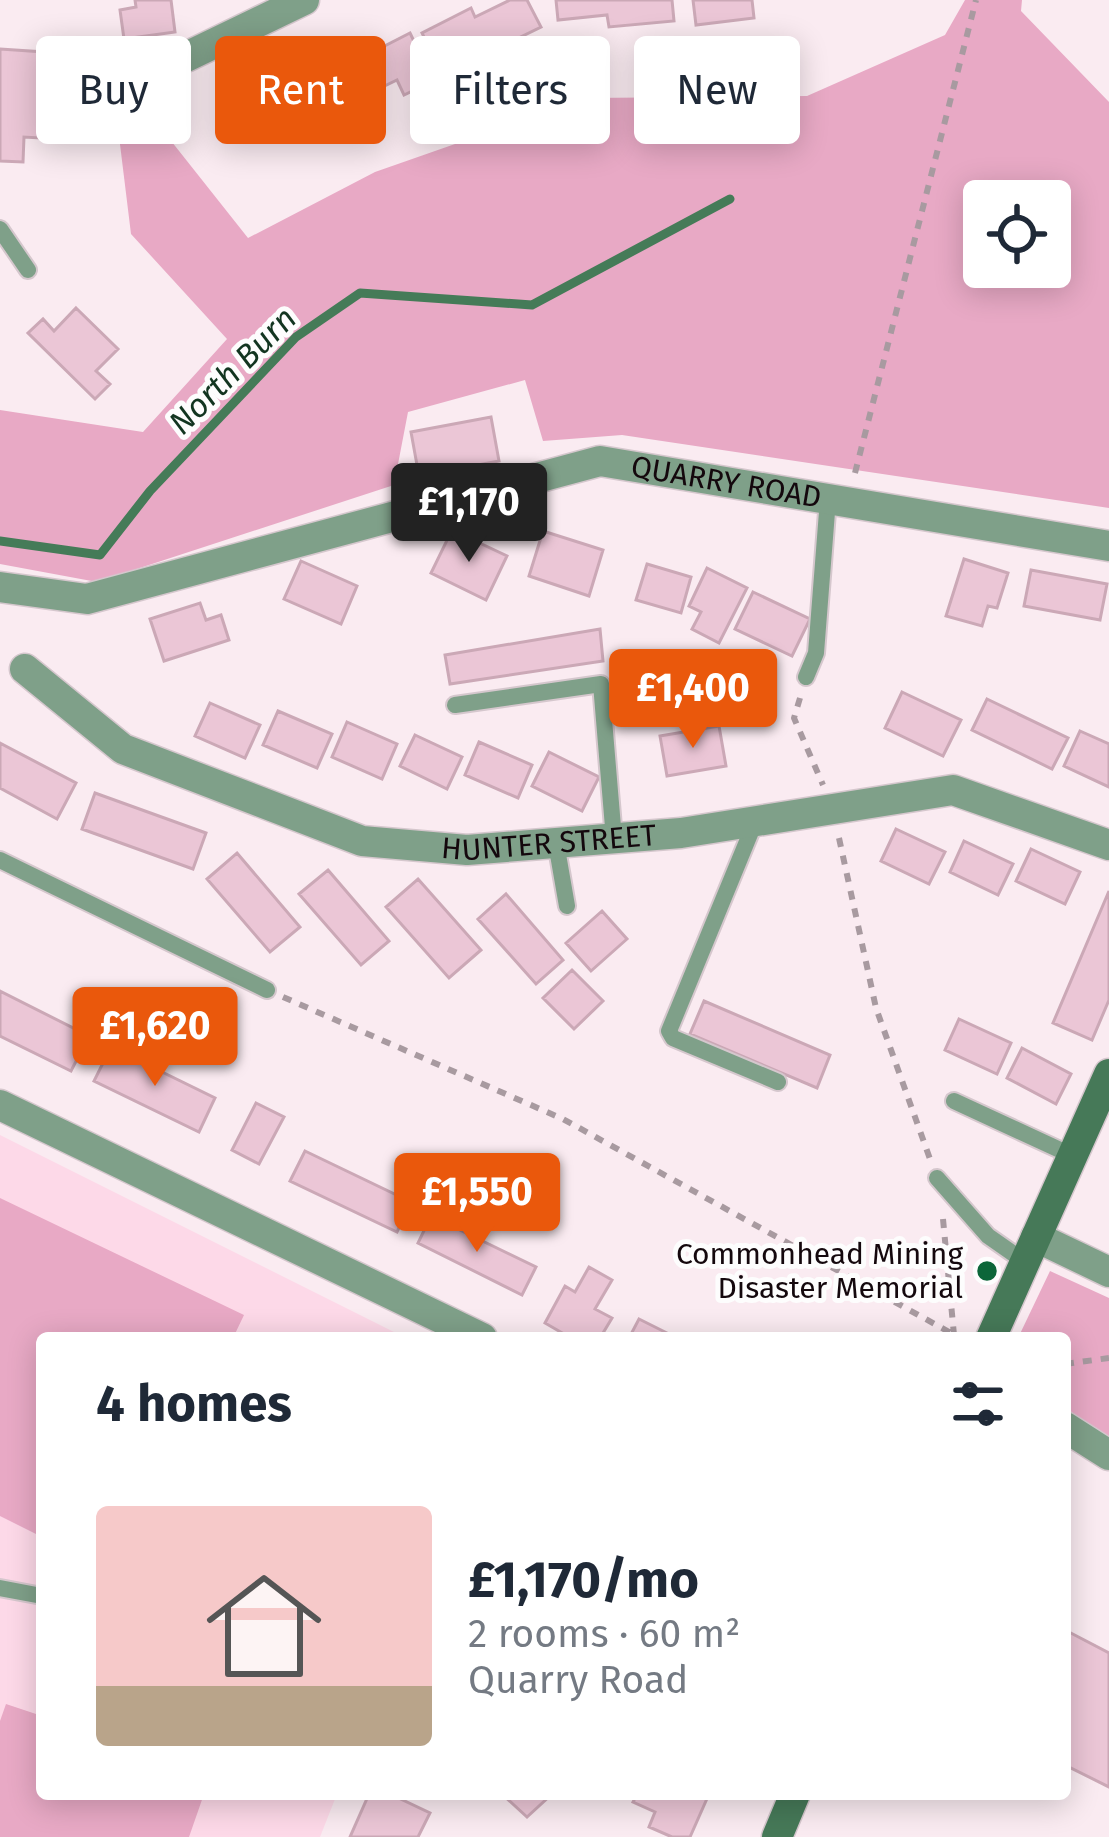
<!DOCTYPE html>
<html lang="en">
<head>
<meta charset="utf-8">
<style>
	body { margin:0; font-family:"Fira Sans",sans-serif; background:#f6f6f7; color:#1f2937; height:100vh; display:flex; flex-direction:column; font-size:45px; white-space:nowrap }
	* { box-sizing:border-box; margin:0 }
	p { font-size:39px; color:#747a83 }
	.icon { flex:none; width:66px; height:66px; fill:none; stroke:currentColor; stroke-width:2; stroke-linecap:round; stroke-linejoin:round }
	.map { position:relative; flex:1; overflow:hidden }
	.details { position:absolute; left:36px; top:1332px; width:1035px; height:468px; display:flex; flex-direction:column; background:#fff; border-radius:12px; box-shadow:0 6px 30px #0003 }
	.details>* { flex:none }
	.guide { position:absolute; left:36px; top:36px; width:1038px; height:108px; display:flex; gap:24px }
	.controls { position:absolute; left:963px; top:180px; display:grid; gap:24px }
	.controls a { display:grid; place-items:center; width:108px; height:108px; border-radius:12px; background:#fff; box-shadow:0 6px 30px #0003; font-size:60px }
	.price { position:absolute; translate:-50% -102px; padding:0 27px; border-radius:12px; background:#ea580c; color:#fff; font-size:39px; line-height:78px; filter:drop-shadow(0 3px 6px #0008) }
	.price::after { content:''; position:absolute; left:50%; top:72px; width:36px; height:27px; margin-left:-18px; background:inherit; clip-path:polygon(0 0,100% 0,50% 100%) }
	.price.on { background:#222; color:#fff }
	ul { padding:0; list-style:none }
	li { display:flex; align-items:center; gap:36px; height:300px; padding:0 60px }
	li+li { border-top:3px solid #e0e1e3 }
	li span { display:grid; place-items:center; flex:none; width:336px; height:240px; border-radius:12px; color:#555 }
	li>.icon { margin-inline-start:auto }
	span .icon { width:144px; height:144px; fill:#fffc; stroke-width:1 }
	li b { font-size:51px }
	h2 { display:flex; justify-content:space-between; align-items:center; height:144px; padding:0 60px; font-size:51px }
	.pill { padding:0 42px; border-radius:12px; background:#fff; box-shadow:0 6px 30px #0003; font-size:42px; line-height:108px }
	.pill.on { background:#ea580c; color:#fff }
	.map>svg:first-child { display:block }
	.built { fill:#fdd9e8 }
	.green { fill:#e8a9c5; fill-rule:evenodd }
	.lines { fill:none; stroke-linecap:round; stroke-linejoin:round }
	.stream { stroke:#457b58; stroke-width:9 }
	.building { fill:#ebc6d6; stroke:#cba8b6; stroke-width:3 }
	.service-casing { stroke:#d5c7cd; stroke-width:20 }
	.minor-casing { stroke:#d5c7cd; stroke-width:33 }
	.secondary-casing { stroke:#d5c7cd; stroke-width:33 }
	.path { stroke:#a89aa0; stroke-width:6; stroke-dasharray:9 9; stroke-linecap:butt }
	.service { stroke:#7fa089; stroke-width:16 }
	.minor { stroke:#7fa089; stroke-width:30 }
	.secondary { stroke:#467958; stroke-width:30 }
	.poi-dot { fill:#0c6639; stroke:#fdfdfd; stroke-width:4.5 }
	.labels { text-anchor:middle; stroke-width:10; stroke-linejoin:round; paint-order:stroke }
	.street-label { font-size:30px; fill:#14080d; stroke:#fdfdfd }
	.poi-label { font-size:30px; fill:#14080d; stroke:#fdfdfd; text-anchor:end }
	.water-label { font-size:33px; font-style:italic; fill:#123520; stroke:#fdfdfd }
</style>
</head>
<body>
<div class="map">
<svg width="1109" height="1837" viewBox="0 0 1109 1837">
	<rect width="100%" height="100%" fill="#faebf1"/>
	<path class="built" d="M0 1135 406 1338H42V1794H337L320 1837H0Z"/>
	<path class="green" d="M965 0H1022L1021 11 1109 102V508L622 435 543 441 525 380 408 412 394 485 97 582 0 564V410L143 432 227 339 131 234 118 128 145 108 248 238 375 172 586 98 807 96 945 35ZM984 201H1050V267H984Z
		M0 1198 244 1315 233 1338H42V1537L0 1516Z
		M1050 1271 1109 1298V1440L1065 1407V1338H1018Z
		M6 1704 42 1716V1794H204L189 1837H0V1721Z"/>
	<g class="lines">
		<path class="stream" d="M0 541 100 555 150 491 296 337 360 293 532 305 730 199"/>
	</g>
	<path class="building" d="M135 0H171L175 32 124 39 120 10 136 7Z
		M510 0H527L541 27 486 54 480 43 437 64 422 33 471 8 475 17Z
		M556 0H672L674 21 609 27 607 15 558 20Z
		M693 0H752L754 18 696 25Z
		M410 33 433 81 404 95 397 80 372 92 367 84 324 105 307 71 357 46 363 57Z
		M0 49 44 52 40 138 24 137 23 162 0 161Z
		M296 70 313 103 262 128 246 95Z
		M76 308 118 349 96 371 110 384 95 399 28 333 43 319 54 331Z
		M491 417 499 461 419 476 411 432Z
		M452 530 507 556 486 600 431 573Z
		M543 531 603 550 589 596 529 576Z
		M964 559 1008 573 997 608 988 606 982 626 946 616Z
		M301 561 357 586 341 624 284 599Z
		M647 564 691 577 681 613 636 600Z
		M707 568 747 588 719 643 692 629 701 612 689 606Z
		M1031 570 1107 584 1100 620 1024 606Z
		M753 592 810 619 792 656 735 629Z
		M200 603 206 620 221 615 229 640 164 661 150 619Z
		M600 629 603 661 450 684 445 655Z
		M902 692 961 720 943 756 885 728Z
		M987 699 1068 738 1052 769 972 730Z
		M210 703 260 725 245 758 195 736Z
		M278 711 332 734 317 768 263 745Z
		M347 722 397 744 382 779 332 757Z
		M719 726 726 766 667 776 660 736Z
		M1080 731 1109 744V787L1064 766Z
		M415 735 462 757 447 789 400 766Z
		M479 742 532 765 518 798 465 775Z
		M0 743 76 783 57 819 0 788Z
		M549 752 599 777 582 811 532 786Z
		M95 793 206 833 193 869 82 829Z
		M896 829 945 852 929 884 881 861Z
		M964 841 1013 864 998 895 950 872Z
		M1031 849 1080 872 1065 904 1016 881Z
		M237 853 300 927 270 952 207 879Z
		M328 870 389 941 361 965 299 894Z
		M418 879 481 950 449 978 386 907Z
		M1109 891V1000L1092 1040 1053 1023Z
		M506 894 563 960 536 984 478 919Z
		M602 911 627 939 591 971 566 943Z
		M572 970 603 1001 574 1029 543 998Z
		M0 991 89 1036 71 1071 0 1036Z
		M704 1001 830 1055 817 1088 690 1034Z
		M959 1019 1011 1043 997 1074 945 1050Z
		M111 1047 215 1098 199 1132 94 1081Z
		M1022 1048 1071 1074 1056 1104 1007 1078Z
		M256 1103 284 1117 259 1164 232 1150Z
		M305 1151 411 1202 397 1232 290 1181Z
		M431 1216 536 1267 522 1295 418 1243Z
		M589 1267 612 1280 595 1309 612 1318 600 1338H571L545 1323 565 1286 575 1292Z
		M639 1319 677 1338H629Z
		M1067 1631 1109 1653V1787L1065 1765Z
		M369 1794H390L430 1813 418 1837H350Z
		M502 1794H552L527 1817Z
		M637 1794H709L690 1837H672L649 1827 655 1812 633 1802Z"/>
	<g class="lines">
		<defs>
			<path id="service" d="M0 229 28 270
				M806 677 816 653 828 499
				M455 705 601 684 614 839
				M755 822 669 1031 673 1038 778 1082
				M556 843 567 906
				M0 860 267 990
				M954 1101 1073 1156
				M937 1178 988 1236 1025 1262
				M0 1588 42 1596"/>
			<g id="minor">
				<path d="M186 57 304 0"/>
				<path id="s1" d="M0 587 87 599 600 461 1109 546"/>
				<path id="s2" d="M25 669 123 749 362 841 467 850 681 833 953 790 1109 845"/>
				<path d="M0 1105 482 1338"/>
				<path d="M1036 1237 1109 1272"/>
				<path d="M1065 1427 1109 1455"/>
			</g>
			<path id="secondary" d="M991 1338 1109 1074
				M777 1837 795 1794"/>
		</defs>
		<use href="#service" class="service-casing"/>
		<use href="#minor" class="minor-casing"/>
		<use href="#secondary" class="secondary-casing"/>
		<path class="path" d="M855 473 976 0
			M800 698 794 718 823 785
			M839 838 876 1008 930 1159
			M283 997 563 1119 960 1338
			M943 1219 954 1335
			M1065 1364 1109 1358"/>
		<use href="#service" class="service"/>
		<use href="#minor" class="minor"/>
		<use href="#secondary" class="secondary"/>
	</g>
	<circle class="poi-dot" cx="987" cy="1271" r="12"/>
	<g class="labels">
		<g class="street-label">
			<text dy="10" stroke="none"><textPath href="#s1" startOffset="747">QUARRY ROAD</textPath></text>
			<text dy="10" stroke="none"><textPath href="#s2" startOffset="570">HUNTER STREET</textPath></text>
		</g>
		<g class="poi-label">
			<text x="963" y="1264">Commonhead Mining<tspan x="963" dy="34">Disaster Memorial</tspan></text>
		</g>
		<g class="water-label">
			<text transform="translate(232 370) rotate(-45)" y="12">North Burn</text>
		</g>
	</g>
</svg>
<div class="controls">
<a><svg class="icon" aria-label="locate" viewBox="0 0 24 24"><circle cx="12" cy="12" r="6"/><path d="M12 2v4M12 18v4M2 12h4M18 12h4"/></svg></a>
</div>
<b class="price on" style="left:469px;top:565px">£1,170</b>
<b class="price" style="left:693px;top:751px">£1,400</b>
<b class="price" style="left:155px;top:1089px">£1,620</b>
<b class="price" style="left:477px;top:1255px">£1,550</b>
<div class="guide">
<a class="pill">Buy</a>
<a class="pill on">Rent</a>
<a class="pill">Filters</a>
<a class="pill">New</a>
</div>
<section class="details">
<h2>4 homes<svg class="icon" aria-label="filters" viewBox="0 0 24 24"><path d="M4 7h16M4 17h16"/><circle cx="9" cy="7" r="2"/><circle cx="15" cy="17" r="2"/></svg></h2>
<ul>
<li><span style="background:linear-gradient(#f6c9c9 75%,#b9a48a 0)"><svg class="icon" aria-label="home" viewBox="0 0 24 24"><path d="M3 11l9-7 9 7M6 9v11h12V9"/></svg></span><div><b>£1,170/mo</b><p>2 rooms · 60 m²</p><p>Quarry Road</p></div></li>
</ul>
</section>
</div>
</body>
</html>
